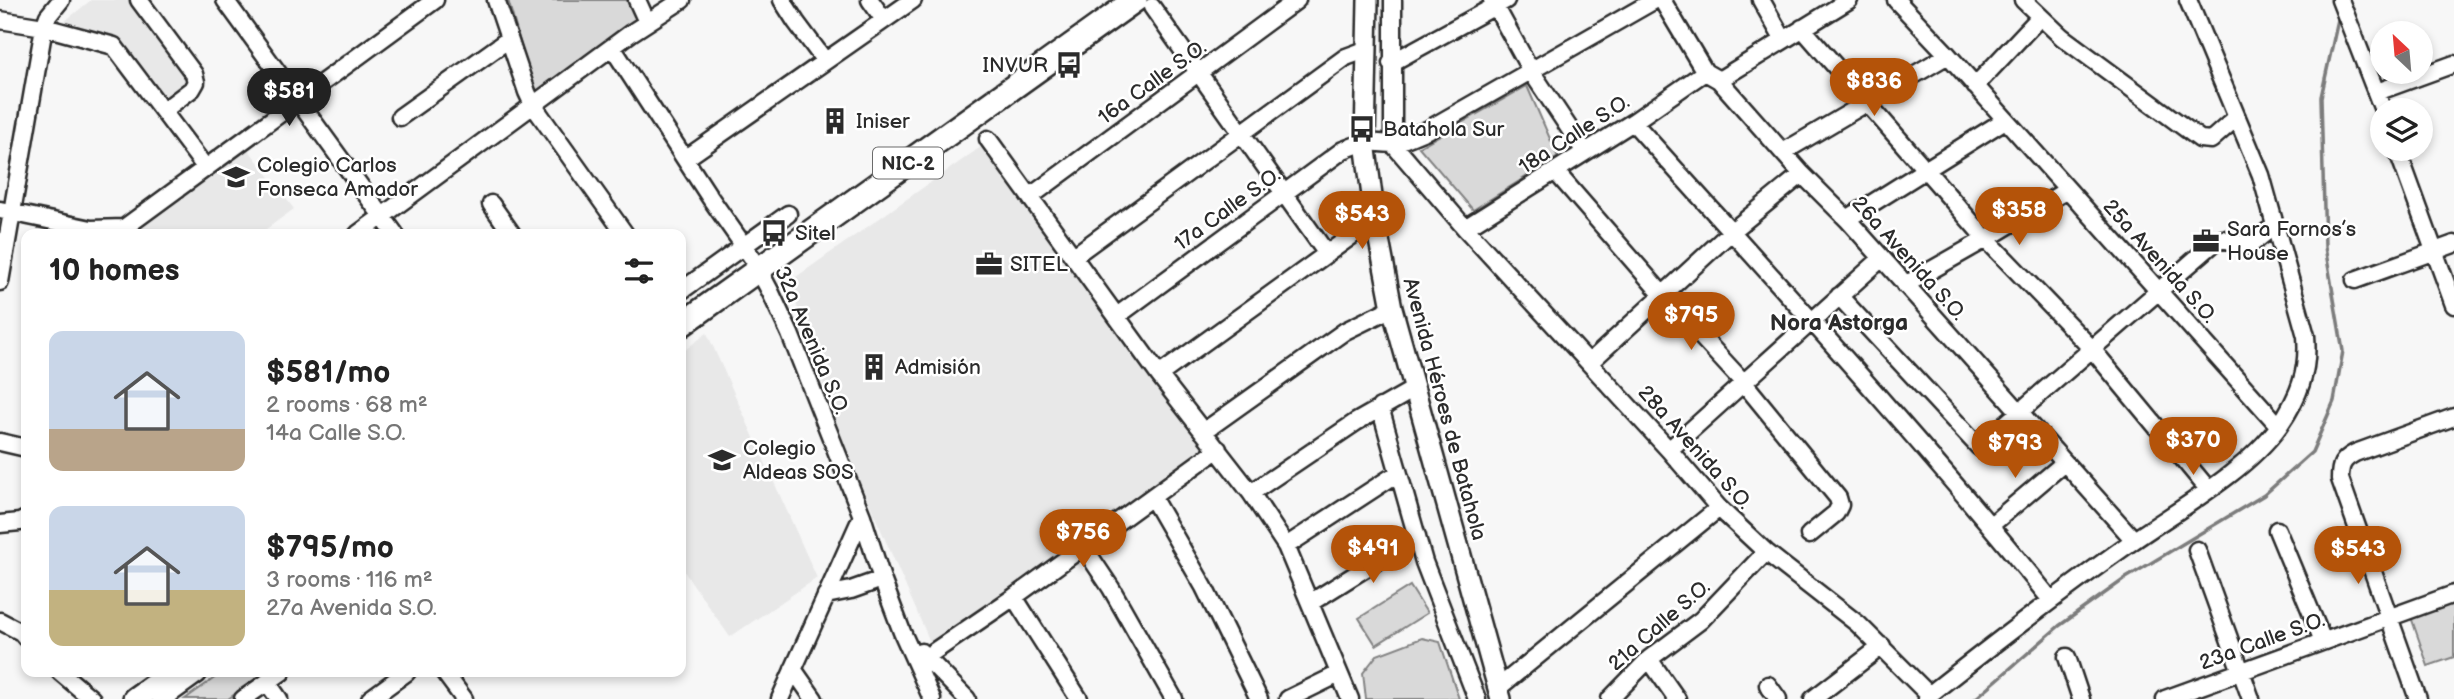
<!DOCTYPE html>
<html lang="en">
<head>
<meta charset="utf-8">
<style>
	body { margin:0; font-family:"Balsamiq Sans",sans-serif; background:#f6f6f6; color:#222; height:100vh; display:flex; flex-direction:column; font-size:26px; white-space:nowrap }
	* { box-sizing:border-box; margin:0 }
	p { font-size:23px; color:#767676 }
	.icon { flex:none; width:38px; height:38px; fill:none; stroke:currentColor; stroke-width:2; stroke-linecap:round; stroke-linejoin:round }
	.map { position:relative; flex:1; overflow:hidden }
	.sheet { position:absolute; left:21px; top:229px; width:665px; height:448px; display:flex; flex-direction:column; background:#fff; border-radius:14px; box-shadow:0 4px 10px #0003 }
	.sheet>* { flex:none }
	.needle { width:46px; rotate:334deg }
	.fabs { position:absolute; left:2370px; top:21px; display:grid; gap:14px }
	.fabs a { display:grid; place-items:center; width:63px; height:63px; border-radius:50%; background:#fff; box-shadow:0 4px 10px #0003; font-size:35px }
	.price { position:absolute; translate:-50% -60px; padding:0 16px; border-radius:24px; background:#b45309; color:#fff; font-size:23px; line-height:46px; filter:drop-shadow(0 2px 4px #0008) }
	.price::after { content:''; position:absolute; left:50%; top:42px; width:21px; height:16px; margin-left:-10px; background:inherit; clip-path:polygon(0 0,100% 0,50% 100%) }
	.price.on { background:#222; color:#fff }
	ul { padding:0; list-style:none }
	li { display:flex; align-items:center; gap:21px; height:175px; padding:0 28px }
	li span { display:grid; place-items:center; flex:none; width:196px; height:140px; border-radius:14px; color:#555 }
	li>.icon { margin-inline-start:auto }
	span .icon { width:84px; height:84px; fill:#fffc; stroke-width:1 }
	li b { font-size:30px }
	h2 { display:flex; justify-content:space-between; align-items:center; height:84px; padding:0 28px; font-size:30px }
	.map>svg:first-child { display:block }
	.built { fill:#e8e8e8 }
	.green { fill:#d9d9d9; stroke:#828282; stroke-width:2 }
	.lines { fill:none; stroke-linecap:round; stroke-linejoin:round }
	.stream { stroke:#7b7b7b; stroke-width:3.5 }
	.minor-casing { stroke:#2b2b2b; stroke-width:21 }
	.major-casing { stroke:#2b2b2b; stroke-width:24 }
	.highway-casing { stroke:#2b2b2b; stroke-width:28 }
	.minor { stroke:#fff; stroke-width:16 }
	.major { stroke:#fff; stroke-width:19 }
	.highway { stroke:#fff; stroke-width:23 }
	.labels { text-anchor:middle; stroke-width:5; stroke-linejoin:round; paint-order:stroke }
	.shield { fill:#fff; stroke:#6b6b6b; stroke-width:2 }
	.shield-label { font-size:19px; font-weight:bold; fill:#2b2b2b }
	.poi-label { font-size:21px; fill:#2b2b2b; stroke:#fff; text-anchor:start }
	.street-label { font-size:21px; fill:#2b2b2b; stroke:#fff }
	.neighbourhood-label { font-size:23px; font-weight:bold; fill:#2b2b2b; stroke:#fff }
</style>
</head>
<body>
<div class="map">
<svg width="2454" height="699" viewBox="0 0 2454 699">
	<rect width="100%" height="100%" fill="#f7f7f7"/>
	<filter id="ink" filterUnits="userSpaceOnUse"><feTurbulence type="fractalNoise" baseFrequency=".0143" numOctaves="2"/><feDisplacementMap in="SourceGraphic" scale="14" xChannelSelector="R" yChannelSelector="G"/><feConvolveMatrix kernelMatrix="1 2 1 2 8 2 1 2 1" color-interpolation-filters="sRGB"/></filter>
	<g filter="url(#ink)">
		<path class="built" d="M91 0H139L196 82 163 111 121 52 54 30Z
			M985 144 1209 446 931 644 842 441 789 282Z
			M245 145 294 209 262 232 263 234H140L135 228Z
			M707 333 817 578 730 637 681 567V353Z"/>
		<path class="green" d="M508 0H631L640 19 535 94Z
			M1527 86 1558 157 1473 210 1419 147Z
			M1410 586 1427 613 1376 645 1359 618Z
			M2454 603V657L2428 666 2411 617Z
			M1422 638 1440 642 1459 699H1366L1363 673 1377 655Z
			M223 672H266L228 699H185Z"/>
		<g class="lines">
			<path class="stream" d="M1975 699 2059 626 2126 578 2264 495 2312 452 2334 401 2343 351 2325 247 2321 97 2339 15"/>
			<defs>
				<path id="minor" d="M139 0 194 74 196 82 192 89 163 111
					M225 0 395 234
					M496 0 527 92 533 105 625 234
					M637 0 647 22
					M782 0 796 22 825 61
					M870 0 884 20
					M1393 0V144
					M1492 0 1531 71 1585 152
					M1662 0 1705 72 1719 80 1802 174 1847 219 2134 540
					M1761 0 1783 39
					M1896 0 1948 55 2279 426
					M2023 0 2062 37 2200 139 2211 140 2237 117
					M2340 0 2383 110
					M1152 7 1327 254
					M0 20 44 27 114 46 205 167
					M1802 28 1986 239 2092 349 2208 489
					M612 47 711 199 753 259 770 291 790 334 862 516 882 579 902 632 932 699
					M1391 63 1506 0
					M1719 80 1849 0
					M1975 86 2040 17
					M2377 92 2454 64
					M400 117 509 39
					M1633 122C1774 280 1918 435 2051 600
					M988 139 1159 375 1251 493 1286 546 1350 699
					M1393 144 1465 228 1669 450 1719 508 1766 552 1858 624 1929 695
					M2397 149 2454 305
					M1783 152 1948 55
					M685 159 913 0
					M1555 171 1662 294 1744 383 1838 498 1840 505 1836 513 1809 535
					M1031 196 1297 0
					M491 204 512 234
					M0 210 91 229 124 228 129 234
					M1847 219 2005 120
					M124 228 435 0
					M1465 228 1633 122 1705 72
					M358 234 631 33 682 0
					M1074 256 1346 57 1365 50
					M2355 280 2454 244
					M0 282 44 27 48 16 61 0
					M1905 285 1986 239 2067 190
					M681 291 788 214
					M1839 296 1979 447 2214 243 2223 239 2249 246 2274 226
					M1117 316 1343 150 1365 142 1393 144 1427 130 1655 0
					M1589 363 1731 232 1802 174
					M1159 375 1375 219
					M1380 407 1424 562 1477 699
					M1203 432 1345 331 1392 308
					M0 442 26 448
					M1669 450 1882 258
					M1251 493 1356 422 1414 389
					M1152 497 1204 587 1259 699
					M0 524 20 522 26 519
					M1991 525 2064 463
					M2277 530 2323 641
					M1083 546 1111 588 1174 699
					M1286 546 1398 473
					M2197 550 2251 699
					M826 595 851 590 882 579
					M1014 597 1079 699
					M1310 603 1417 536
					M0 621 21 632 26 638
					M921 652 967 699
					M926 657 1014 597 1218 449
					M2067 657 2081 699
					M1649 659 1677 699
					M793 669 814 699
					M60 672 92 699
					M444 672 464 699
					M267 682 279 699
					M1768 685 1778 699
					M1498 688 1719 508
					M243 699 282 672
					M370 699 407 672
					M780 699 862 516
					M1288 699 1339 674
					M1610 699 1649 659 1701 620 1766 552
					M1813 699 1882 646
					M1927 699 1929 695C1996 642 2063 590 2133 541 2179 509 2247 471 2279 426 2299 397 2309 371 2306 336L2261 175 2188 0
					M2165 699 2454 594
					M2418 699 2340 479C2340 465 2342 460 2355 453L2454 417"/>
				<path id="major" d="M1368 0 1365 142 1375 219 1392 308 1501 699"/>
				<path id="highway" d="M681 325 1135 0
					M163 695 195 672
					M135 699 173 672"/>
			</defs>
			<use href="#minor" class="minor-casing"/>
			<use href="#major" class="major-casing"/>
			<use href="#highway" class="highway-casing"/>
			<use href="#minor" class="minor"/>
			<use href="#major" class="major"/>
			<use href="#highway" class="highway"/>
		</g>
	</g>
	<defs>
		<symbol id="bus-bare" viewBox="-9 -9 18 18"><path d="M-5-6H5V4H4V6H2V4H-2V6H-4V4H-5ZM-3.5-4V0h7V-4ZM-3.5 1.2v1.5H-2V1.2ZM2 1.2v1.5H3.5V1.2Z" fill="#2b2b2b" stroke="#fff" stroke-width="2.5" paint-order="stroke"/></symbol>
		<symbol id="building-bare" viewBox="-9 -9 18 18"><path d="M-4-6H4V6H1V3H-1V6H-4ZM-2.5-4.3h1.7v1.8h-1.7ZM.8-4.3h1.7v1.8H.8ZM-2.5-1h1.7V.8h-1.7ZM.8-1h1.7V.8H.8Z" fill="#2b2b2b" stroke="#fff" stroke-width="2.5" paint-order="stroke"/></symbol>
		<symbol id="school-bare" viewBox="-9 -9 18 18"><path d="M0-5L7-2L0 1L-7-2ZM-4 1L0 2.5L4 1V4Q0 6-4 4Z" fill="#2b2b2b" stroke="#fff" stroke-width="2.5" paint-order="stroke"/></symbol>
		<symbol id="office-bare" viewBox="-9 -9 18 18"><path d="M-6-3h4V-5.5h4V-3h4V5H-6ZM-1-4.5V-3h2v-1.5ZM-6 0V1H6V0Z" fill="#2b2b2b" stroke="#fff" stroke-width="2.5" paint-order="stroke"/></symbol>
	</defs>
	<g fill-rule="evenodd">
		<use href="#bus-bare" x="1050" y="46" width="38" height="38"/>
		<use href="#building-bare" x="816" y="102" width="38" height="38"/>
		<use href="#bus-bare" x="1343" y="110" width="38" height="38"/>
		<use href="#school-bare" x="217" y="158" width="38" height="38"/>
		<use href="#bus-bare" x="755" y="214" width="38" height="38"/>
		<use href="#office-bare" x="2187" y="222" width="38" height="38"/>
		<use href="#office-bare" x="970" y="245" width="38" height="38"/>
		<use href="#building-bare" x="855" y="348" width="38" height="38"/>
		<use href="#school-bare" x="703" y="441" width="38" height="38"/>
	</g>
	<g class="labels">
		<rect class="shield" x="873" y="147.5" width="70" height="31" rx="5"/>
		<g class="shield-label">
			<text x="908" y="170">NIC-2</text>
		</g>
		<g class="poi-label">
			<text x="1048" y="72" text-anchor="end">INVUR</text>
			<text x="856" y="128">Iniser</text>
			<text x="1383" y="136">Batahola Sur</text>
			<text x="257" y="172">Colegio Carlos<tspan x="257" dy="24">Fonseca Amador</tspan></text>
			<text x="2227" y="236">Sara Fornos’s<tspan x="2227" dy="24">House</tspan></text>
			<text x="795" y="240">Sitel</text>
			<text x="1010" y="271">SITEL</text>
			<text x="895" y="374">Admisión</text>
			<text x="743" y="455">Colegio<tspan x="743" dy="24">Aldeas SOS</tspan></text>
		</g>
		<g class="street-label">
			<text transform="translate(1152 82) rotate(-36)" y="7">16a Calle S.O.</text>
			<text transform="translate(1574 134) rotate(-33)" y="7">18a Calle S.O.</text>
			<text transform="translate(1227 209) rotate(-36)" y="7">17a Calle S.O.</text>
			<text transform="translate(1909 258) rotate(48)" y="7">26a Avenida S.O.</text>
			<text transform="translate(2160 261) rotate(48)" y="7">25a Avenida S.O.</text>
			<text transform="translate(812 340) rotate(67)" y="7">32a Avenida S.O.</text>
			<text transform="translate(1445 409) rotate(75)" y="7">Avenida Héroes de Batahola</text>
			<text transform="translate(1695 447) rotate(48)" y="7">28a Avenida S.O.</text>
			<text transform="translate(1659 625) rotate(-41)" y="7">21a Calle S.O.</text>
			<text transform="translate(2262 641) rotate(-20)" y="7">23a Calle S.O.</text>
		</g>
		<g class="neighbourhood-label">
			<text x="1839" y="330">Nora Astorga</text>
		</g>
	</g>
</svg>
<div class="fabs">
<a><svg class="needle" viewBox="-14 -14 28 28"><path d="M0-13l5 13h-10z" fill="#e53935"/><path d="M0 13l5-13h-10z" fill="#767676"/></svg></a>
<a><svg class="icon" aria-label="layers" viewBox="0 0 24 24"><path d="M12 4l9 5-9 5-9-5zM3 14l9 5 9-5"/></svg></a>
</div>
<b class="price" style="left:1874px;top:118px">$836</b>
<b class="price on" style="left:289px;top:128px">$581</b>
<b class="price" style="left:2019px;top:247px">$358</b>
<b class="price" style="left:1362px;top:251px">$543</b>
<b class="price" style="left:1691px;top:352px">$795</b>
<b class="price" style="left:2193px;top:477px">$370</b>
<b class="price" style="left:2015px;top:480px">$793</b>
<b class="price" style="left:1083px;top:569px">$756</b>
<b class="price" style="left:1373px;top:585px">$491</b>
<b class="price" style="left:2358px;top:586px">$543</b>
<section class="sheet">
<h2>10 homes<svg class="icon" aria-label="filters" viewBox="0 0 24 24"><path d="M4 7h16M4 17h16"/><circle cx="9" cy="7" r="2"/><circle cx="15" cy="17" r="2"/></svg></h2>
<ul>
<li><span style="background:linear-gradient(#c9d6e8 70%,#b9a48a 0)"><svg class="icon" aria-label="home" viewBox="0 0 24 24"><path d="M3 11l9-7 9 7M6 9v11h12V9"/></svg></span><div><b>$581/mo</b><p>2 rooms · 68 m²</p><p>14a Calle S.O.</p></div></li>
<li><span style="background:linear-gradient(#c9d6e8 60%,#c2b280 0)"><svg class="icon" aria-label="home" viewBox="0 0 24 24"><path d="M3 11l9-7 9 7M6 9v11h12V9"/></svg></span><div><b>$795/mo</b><p>3 rooms · 116 m²</p><p>27a Avenida S.O.</p></div></li>
</ul>
</section>
</div>
</body>
</html>
